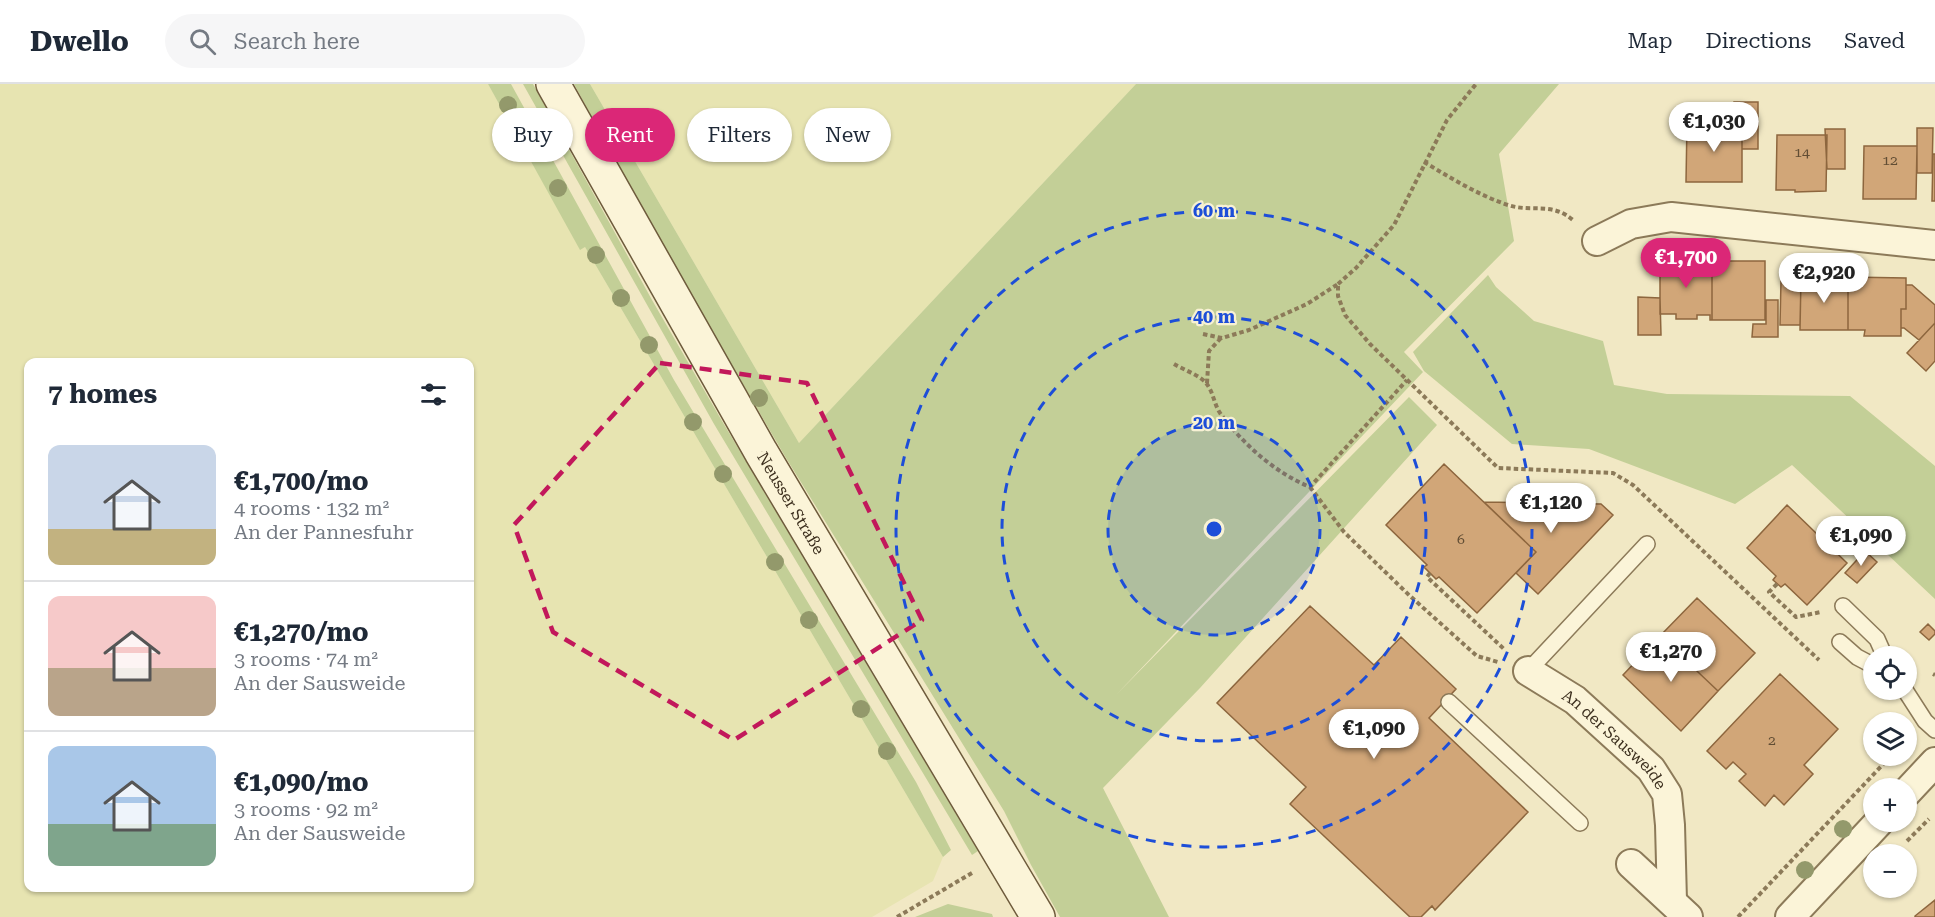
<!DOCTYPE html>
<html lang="en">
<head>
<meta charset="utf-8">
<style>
	body { margin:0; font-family:"Roboto Serif",serif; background:#f6f6f7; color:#1f2937; height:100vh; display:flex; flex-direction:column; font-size:22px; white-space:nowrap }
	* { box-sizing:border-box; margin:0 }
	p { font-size:20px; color:#747a83 }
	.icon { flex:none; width:33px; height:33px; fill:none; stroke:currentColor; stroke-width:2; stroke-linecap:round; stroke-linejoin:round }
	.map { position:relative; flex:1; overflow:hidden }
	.side { position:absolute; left:24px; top:274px; width:450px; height:534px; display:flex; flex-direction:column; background:#fff; border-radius:12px; box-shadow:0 2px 4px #0004 }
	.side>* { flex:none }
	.hud { position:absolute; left:492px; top:24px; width:570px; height:54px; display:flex; gap:12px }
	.fabs { position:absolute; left:1863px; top:562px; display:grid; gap:12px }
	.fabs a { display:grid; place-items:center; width:54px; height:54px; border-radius:50%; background:#fff; box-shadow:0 2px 4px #0004; font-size:30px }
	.price { position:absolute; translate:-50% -51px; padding:0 14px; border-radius:21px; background:#fff; color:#222; font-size:20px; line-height:39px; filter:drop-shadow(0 2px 3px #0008) }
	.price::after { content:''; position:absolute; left:50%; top:36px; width:18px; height:14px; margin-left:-9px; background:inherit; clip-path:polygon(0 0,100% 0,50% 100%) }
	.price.current { background:#db2777; color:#fff }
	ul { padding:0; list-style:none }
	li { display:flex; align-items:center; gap:18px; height:150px; padding:0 24px }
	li+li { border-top:2px solid #e0e1e3 }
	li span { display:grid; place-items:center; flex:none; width:168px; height:120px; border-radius:12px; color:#555 }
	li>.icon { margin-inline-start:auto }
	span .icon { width:72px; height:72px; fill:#fffc; stroke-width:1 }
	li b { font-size:26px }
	h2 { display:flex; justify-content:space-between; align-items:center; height:72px; padding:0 24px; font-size:26px }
	.pill { padding:0 21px; border-radius:27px; background:#fff; box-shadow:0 2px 4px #0004; font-size:21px; line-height:54px }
	.pill.current { background:#db2777; color:#fff }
	header { display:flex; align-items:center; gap:36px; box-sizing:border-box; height:84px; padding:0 30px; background:#fff; border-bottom:2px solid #e0e1e3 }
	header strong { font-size:28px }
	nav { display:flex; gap:33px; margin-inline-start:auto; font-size:21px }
	.search { width:420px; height:54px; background:#f6f6f7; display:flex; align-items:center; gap:15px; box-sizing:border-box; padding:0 21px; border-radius:33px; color:#747a83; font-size:22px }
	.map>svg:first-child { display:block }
	.farmland { fill:#e7e4b1; fill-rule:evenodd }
	.green { fill:#c3cf97 }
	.building { fill:#d1a678; stroke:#8d663e; stroke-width:1.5 }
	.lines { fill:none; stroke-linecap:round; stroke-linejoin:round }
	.lane-casing { stroke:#8c7a59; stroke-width:18 }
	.street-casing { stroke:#8c7a59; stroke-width:32 }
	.secondary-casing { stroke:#6e5b3c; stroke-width:36 }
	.path { stroke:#8c7a59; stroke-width:4; stroke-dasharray:4.5 3; stroke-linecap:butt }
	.lane { stroke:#fbf4d8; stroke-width:15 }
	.street { stroke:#fbf4d8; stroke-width:28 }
	.secondary { stroke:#fbf4d8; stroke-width:33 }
	.tree { fill:#93996b }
	.marked { fill:none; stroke:#c2185b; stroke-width:4.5; stroke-dasharray:12 8; stroke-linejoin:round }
	.ring { fill:none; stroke:#1d4ed8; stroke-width:3; stroke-dasharray:10 8 }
	.labels { text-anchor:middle; stroke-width:4.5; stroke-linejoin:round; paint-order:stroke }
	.number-label { font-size:14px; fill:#614d34 }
	.street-label { font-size:16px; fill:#3c2f1e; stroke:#f7f1d4 }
	.centre { fill:#1d4ed8; stroke:#f7f1d4; stroke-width:3 }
	.ring-label { font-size:18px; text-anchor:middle; font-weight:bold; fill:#1d4ed8; stroke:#f7f1d4; stroke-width:4.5; stroke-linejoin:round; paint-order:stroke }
</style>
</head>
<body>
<header>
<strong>Dwello</strong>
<div class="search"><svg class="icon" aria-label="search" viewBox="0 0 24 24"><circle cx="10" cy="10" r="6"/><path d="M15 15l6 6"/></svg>Search here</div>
<nav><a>Map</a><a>Directions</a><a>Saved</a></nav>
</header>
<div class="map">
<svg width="1935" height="833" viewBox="0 0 1935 833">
	<rect width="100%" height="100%" fill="#f1e8c4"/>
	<path class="farmland" d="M0 0H488L580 165 585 163 943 773 933 797 872 833H0ZM28 279H470V804H28Z
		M590 0H1136L799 359Z"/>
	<path class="green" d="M488 0H511L674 296 916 698 951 766 943 773 585 163 580 166Z
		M523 0H533L652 216 722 337 978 767 972 771 714 340Z
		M574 0H590L799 359 1136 0H1559L1499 70 1514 157 1404 268 1423 288 1116 611 1409 313 1437 341 1200 604 1103 704 1169 833H1060L1031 781 1004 727 786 374 657 153Z
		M1488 191 1496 203 1534 237 1603 257 1614 301 1667 310 1850 312 1935 382V515L1792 381 1735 420 1589 365 1512 360 1424 287 1413 268Z
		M948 820 992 830 993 833H915Z"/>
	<path class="building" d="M1734 18H1758V65H1742V40H1733Z
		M1687 39 1742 40V98H1686Z
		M1917 44H1933L1932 89H1917Z
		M1825 45H1845V85H1827Z
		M1777 51H1827L1826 107 1795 108V106H1776Z
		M1864 62H1917L1916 115H1863Z
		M1933 70H1935V117H1932Z
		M1660 177H1712V236H1710V231H1697V235H1676V230H1660Z
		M1712 177H1765V236H1712Z
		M1801 193H1848V246H1800Z
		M1848 193 1906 194V225H1901V252H1864L1865 246H1848Z
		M1781 197H1801L1800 241H1780Z
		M1906 201H1912L1935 221V239L1919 256 1904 244H1901V225H1906Z
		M1638 213 1660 214 1661 251H1638Z
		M1766 216H1778V253H1752L1753 240H1766Z
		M1935 239V277L1926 287 1907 269Z
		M1444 380 1536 468 1477 529 1439 493 1436 495 1424 483 1427 481 1386 441Z
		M1484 418 1601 420 1613 431 1538 510 1516 489 1536 468Z
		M1787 421 1847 479 1807 521 1785 500 1781 503 1773 496 1776 492 1747 464Z
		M1865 467 1877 478 1857 499 1845 489Z
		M1697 514 1755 569 1718 607 1660 552Z
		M1310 522 1374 581 1401 553 1456 605 1429 634 1528 728 1435 826 1432 822 1421 833H1410L1290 720 1306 703 1217 619Z
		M1928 540 1935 547V550L1929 556 1920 548Z
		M1660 552 1718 607 1681 647 1623 591Z
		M1780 590 1838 645 1804 681 1813 690 1784 721 1774 711 1765 722 1739 697 1746 690 1733 678 1726 685 1707 667Z
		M1935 816V833H1915V832Z"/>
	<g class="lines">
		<defs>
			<path id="lane" d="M1843 522 1877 555 1885 573
				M1840 558 1857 573 1874 582
				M1528 587 1647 460
				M1905 606 1925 637 1935 646
				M1449 618 1580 739"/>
			<g id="street">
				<path d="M1597 157 1631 140 1671 133 1935 161"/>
				<path id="s1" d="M1528 587 1575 616 1651 685 1667 710 1670 741 1672 817"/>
				<path d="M1906 709 1935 678"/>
				<path d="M1631 780 1688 833"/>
				<path d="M1790 833 1879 738"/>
			</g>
			<g id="secondary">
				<path id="s2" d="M553 0 761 368 1038 833"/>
			</g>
		</defs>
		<use href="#lane" class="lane-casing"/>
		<use href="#street" class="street-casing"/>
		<use href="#secondary" class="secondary-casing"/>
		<path class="path" d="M1424 78C1451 94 1478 111 1508 121 1532 129 1552 117 1574 137
			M1338 200 1356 184 1394 141 1447 36 1476 0
			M1203 250 1222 254 1249 246 1307 220 1338 200V212L1345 231 1370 260 1498 384 1613 389 1633 401 1819 576
			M1174 280C1184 286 1199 291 1206 299 1213 307 1214 320 1220 329 1242 359 1275 389 1310 403L1407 296
			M1207 299 1209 267 1221 254
			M1310 403 1344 448 1410 512 1477 572 1498 578
			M1430 489 1427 493 1505 566
			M1777 500 1769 508 1796 533 1821 528
			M1933 590 1935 591
			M1907 757 1929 735
			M897 833 972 789
			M1738 833 1891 672"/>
		<use href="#lane" class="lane"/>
		<use href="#street" class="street"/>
		<use href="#secondary" class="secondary"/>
	</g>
	<g class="tree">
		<circle cx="508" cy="21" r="9"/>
		<circle cx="558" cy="104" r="9"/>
		<circle cx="596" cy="171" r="9"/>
		<circle cx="621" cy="214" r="9"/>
		<circle cx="649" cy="261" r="9"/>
		<circle cx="759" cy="314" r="9"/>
		<circle cx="693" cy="338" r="9"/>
		<circle cx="723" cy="390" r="9"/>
		<circle cx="775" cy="478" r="9"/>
		<circle cx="809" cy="536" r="9"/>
		<circle cx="861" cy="625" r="9"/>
		<circle cx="887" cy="667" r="9"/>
		<circle cx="1843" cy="745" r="9"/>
		<circle cx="1805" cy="786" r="9"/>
	</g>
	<path class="marked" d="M660 279 807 299 922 536 734 656 553 548 514 441Z"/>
	<circle cx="1214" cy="445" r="106" fill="#1d4ed8" fill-opacity=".12"/>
	<g class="ring">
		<circle cx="1214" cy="445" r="106"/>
		<circle cx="1214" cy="445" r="212"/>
		<circle cx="1214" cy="445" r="318"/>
	</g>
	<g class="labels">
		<g class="number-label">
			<text x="1802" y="73">14</text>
			<text x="1890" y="81">12</text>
			<text x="1461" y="460">6</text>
			<text x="1772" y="661">2</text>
		</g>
		<g class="street-label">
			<text dy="6" stroke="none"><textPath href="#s2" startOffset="482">Neusser Straße</textPath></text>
			<text dy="6" stroke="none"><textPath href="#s1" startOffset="111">An der Sausweide</textPath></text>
		</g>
	</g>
	<circle cx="1214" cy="445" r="9" class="centre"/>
	<g class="ring-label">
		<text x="1214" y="133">60 m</text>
		<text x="1214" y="239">40 m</text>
		<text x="1214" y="345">20 m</text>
	</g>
</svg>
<div class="fabs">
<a><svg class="icon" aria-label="locate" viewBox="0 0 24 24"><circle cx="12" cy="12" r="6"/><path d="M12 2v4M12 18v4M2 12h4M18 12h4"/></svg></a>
<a><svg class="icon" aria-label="layers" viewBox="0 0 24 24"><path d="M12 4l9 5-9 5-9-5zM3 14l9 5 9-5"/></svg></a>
<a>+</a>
<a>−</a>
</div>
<b class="price" style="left:1714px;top:69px">€1,030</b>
<b class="price current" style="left:1686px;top:205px">€1,700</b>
<b class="price" style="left:1824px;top:220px">€2,920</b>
<b class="price" style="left:1551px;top:450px">€1,120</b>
<b class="price" style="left:1861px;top:483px">€1,090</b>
<b class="price" style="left:1671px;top:599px">€1,270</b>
<b class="price" style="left:1374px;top:676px">€1,090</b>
<div class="hud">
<a class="pill">Buy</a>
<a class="pill current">Rent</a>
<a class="pill">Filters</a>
<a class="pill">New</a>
</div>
<section class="side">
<h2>7 homes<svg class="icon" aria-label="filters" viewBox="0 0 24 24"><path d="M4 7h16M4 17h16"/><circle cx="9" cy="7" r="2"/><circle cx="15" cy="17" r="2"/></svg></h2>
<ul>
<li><span style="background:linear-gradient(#c9d6e8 70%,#c2b280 0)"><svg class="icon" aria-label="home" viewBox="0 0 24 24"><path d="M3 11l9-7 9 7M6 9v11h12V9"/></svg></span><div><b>€1,700/mo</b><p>4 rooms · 132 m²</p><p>An der Pannesfuhr</p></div></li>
<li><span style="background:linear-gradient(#f6c9c9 60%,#b9a48a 0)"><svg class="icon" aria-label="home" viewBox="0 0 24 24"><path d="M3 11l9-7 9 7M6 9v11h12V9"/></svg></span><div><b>€1,270/mo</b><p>3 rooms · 74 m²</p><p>An der Sausweide</p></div></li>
<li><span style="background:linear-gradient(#a9c7e8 65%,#7fa58c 0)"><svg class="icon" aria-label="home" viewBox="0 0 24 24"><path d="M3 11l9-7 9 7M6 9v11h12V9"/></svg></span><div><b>€1,090/mo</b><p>3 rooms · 92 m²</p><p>An der Sausweide</p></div></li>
</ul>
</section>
</div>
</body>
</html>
